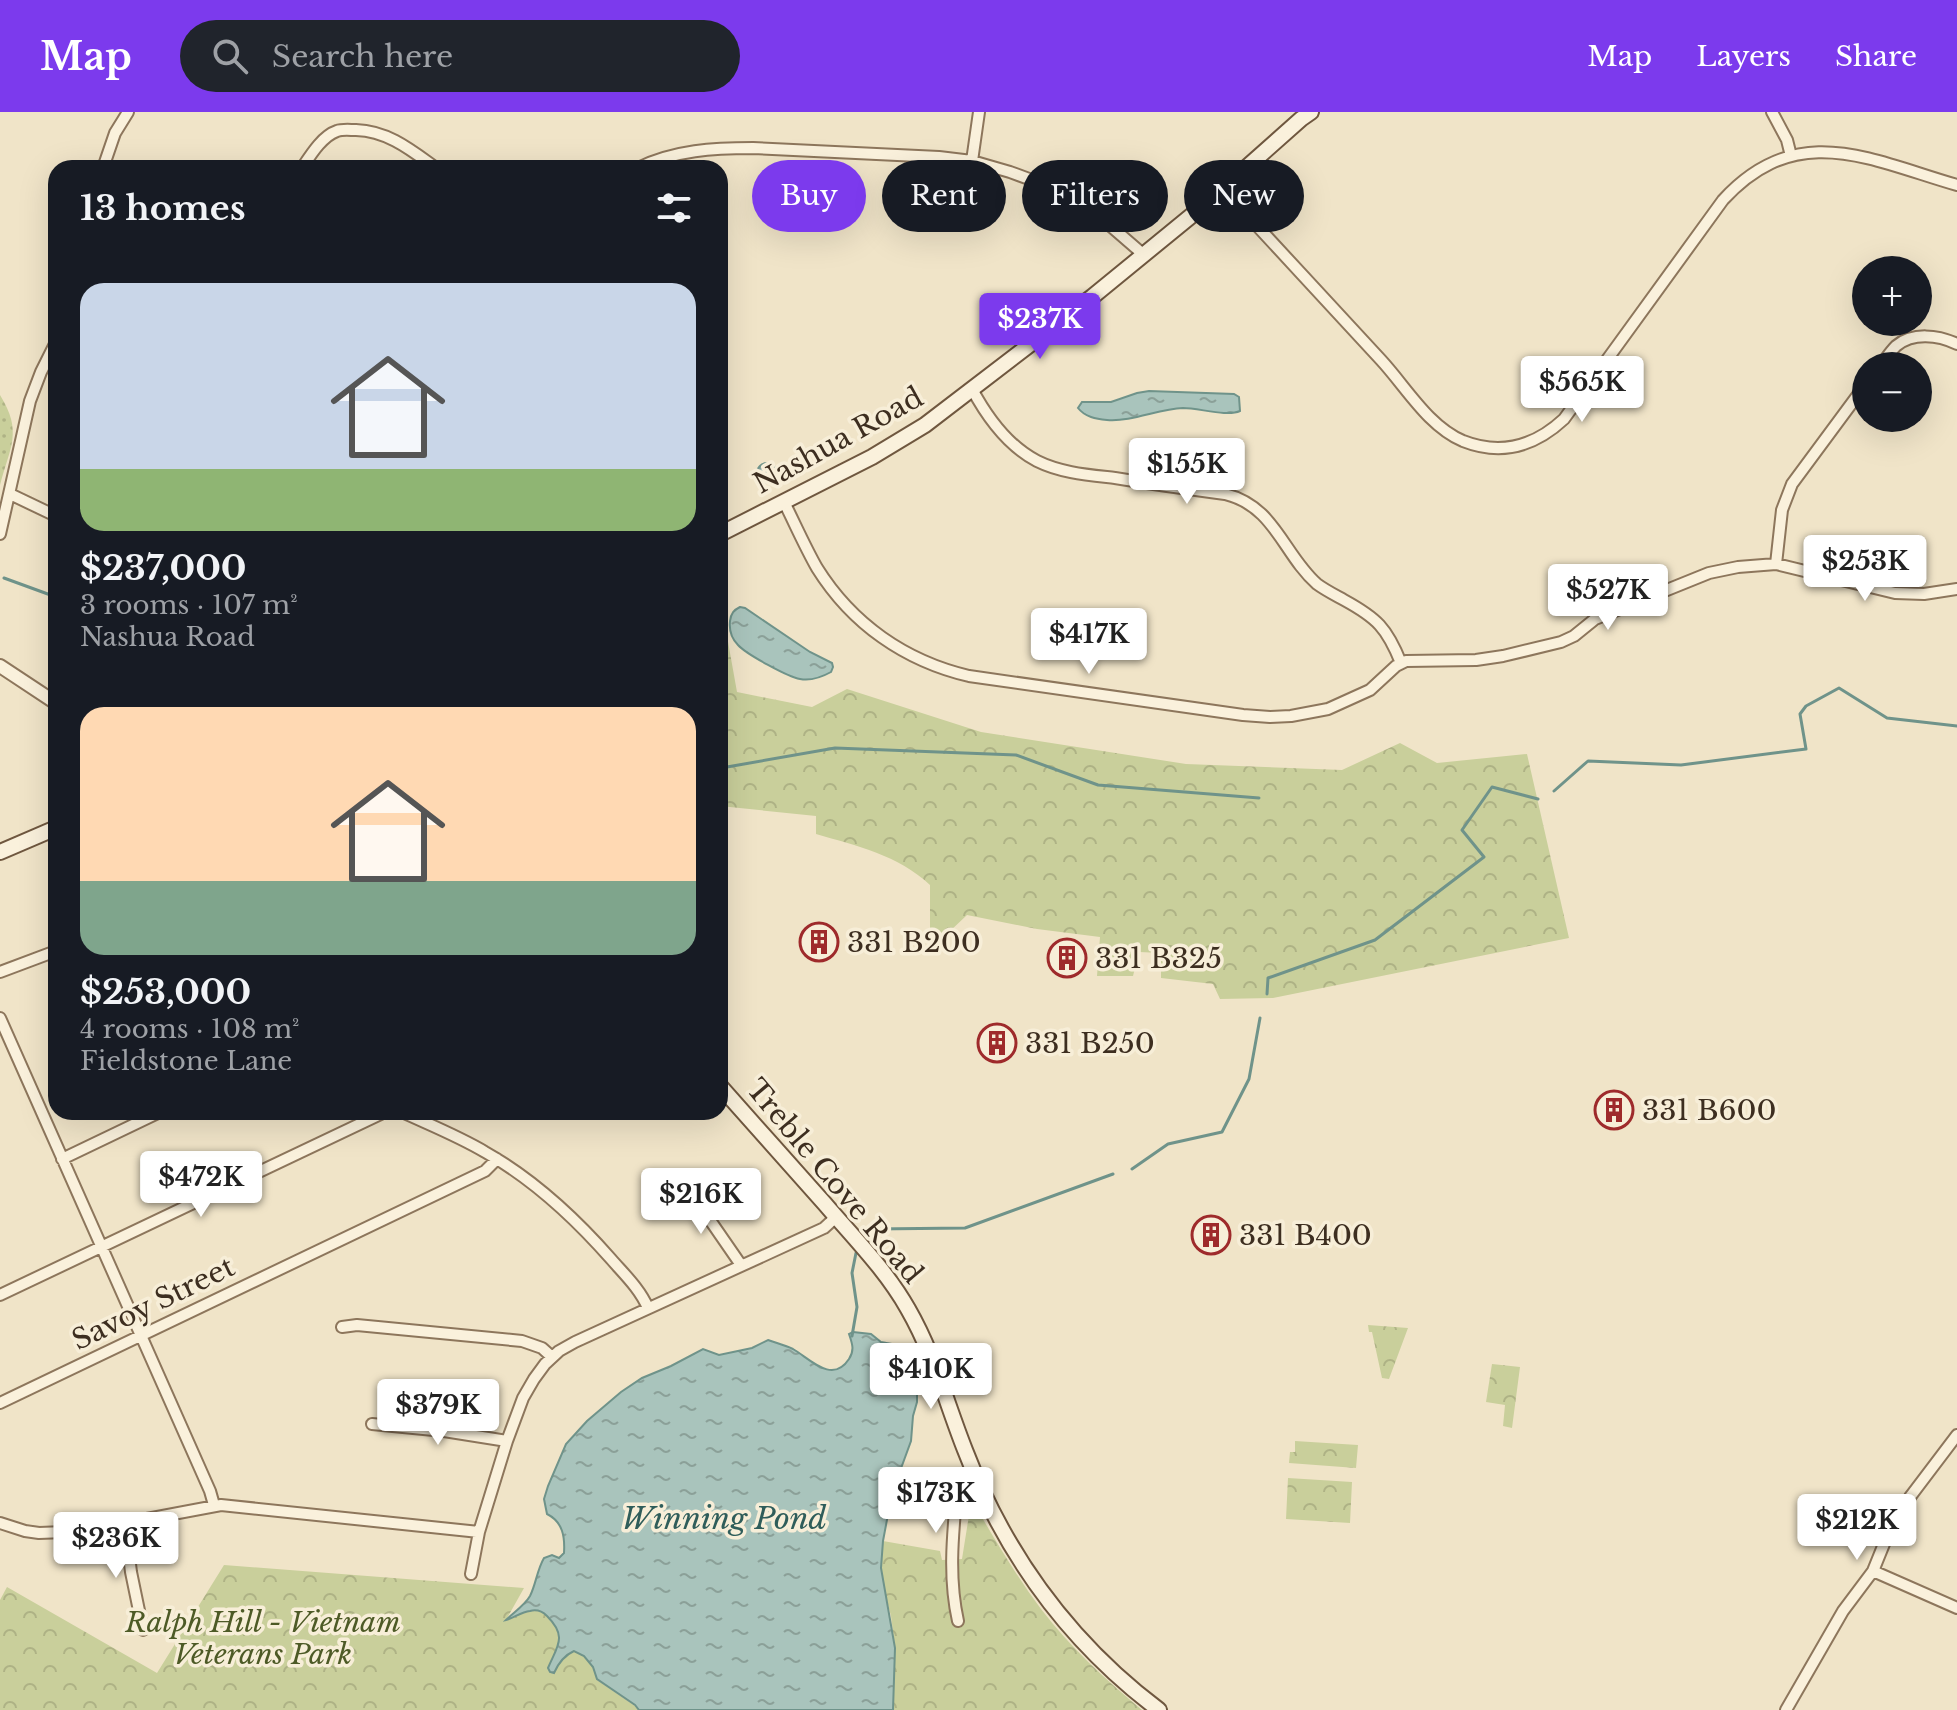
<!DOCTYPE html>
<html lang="en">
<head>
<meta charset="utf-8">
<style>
	body { margin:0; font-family:"Libre Baskerville",serif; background:#20242c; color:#f1f3f6; height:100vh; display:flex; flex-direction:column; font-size:30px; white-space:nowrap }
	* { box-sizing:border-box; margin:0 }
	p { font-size:26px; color:#9ea1a6 }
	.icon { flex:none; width:44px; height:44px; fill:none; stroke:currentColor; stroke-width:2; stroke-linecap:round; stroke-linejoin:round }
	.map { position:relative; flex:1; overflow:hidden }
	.drawer { position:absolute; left:48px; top:48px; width:680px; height:960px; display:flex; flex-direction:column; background:#171b24; border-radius:24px; box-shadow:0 8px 32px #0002 }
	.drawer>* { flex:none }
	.top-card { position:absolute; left:752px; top:48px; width:760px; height:72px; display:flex; gap:16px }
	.fabs { position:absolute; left:1852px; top:144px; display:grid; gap:16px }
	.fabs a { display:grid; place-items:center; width:80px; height:80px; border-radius:50%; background:#171b24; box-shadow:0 8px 32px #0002; font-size:40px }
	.price { position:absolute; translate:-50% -68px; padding:0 18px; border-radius:8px; background:#fff; color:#222; font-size:26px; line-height:52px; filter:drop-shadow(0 2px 4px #0008) }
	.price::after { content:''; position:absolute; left:50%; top:48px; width:24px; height:18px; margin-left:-12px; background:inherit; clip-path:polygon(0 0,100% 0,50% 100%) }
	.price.on { background:#7c3aed; color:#fff }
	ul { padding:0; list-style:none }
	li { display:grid; align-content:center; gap:16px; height:424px; padding:0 32px }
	li span { display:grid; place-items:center; height:248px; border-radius:24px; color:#555 }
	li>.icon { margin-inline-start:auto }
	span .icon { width:144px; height:144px; fill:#fffc; stroke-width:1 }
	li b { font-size:34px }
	h2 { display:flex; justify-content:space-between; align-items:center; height:96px; padding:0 32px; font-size:34px }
	.pill { padding:0 28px; border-radius:36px; background:#171b24; box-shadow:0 8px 32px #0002; font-size:28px; line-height:72px }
	.pill.on { background:#7c3aed; color:#fff }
	header { display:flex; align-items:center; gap:48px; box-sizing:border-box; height:112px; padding:0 40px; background:#7c3aed; color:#fff }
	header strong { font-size:38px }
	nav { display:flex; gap:44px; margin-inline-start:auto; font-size:28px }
	.search { width:560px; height:72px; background:#20242c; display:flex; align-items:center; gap:20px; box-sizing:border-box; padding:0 28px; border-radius:44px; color:#9ea1a6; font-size:30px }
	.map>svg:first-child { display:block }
	.grass { fill:url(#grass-dots) }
	.forest { fill:url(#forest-crowns) }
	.water { fill:url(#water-ripples); stroke:#6f938a; stroke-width:2 }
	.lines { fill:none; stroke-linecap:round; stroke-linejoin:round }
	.stream { stroke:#6f938a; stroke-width:3 }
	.minor-casing { stroke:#8d765c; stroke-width:14 }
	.tertiary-casing { stroke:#8d765c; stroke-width:16 }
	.secondary-casing { stroke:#6f573f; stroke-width:18 }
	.minor { stroke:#faf1dc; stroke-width:10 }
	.tertiary { stroke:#faf1dc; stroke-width:12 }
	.secondary { stroke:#faf1dc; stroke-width:14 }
	.labels { text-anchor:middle; stroke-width:7; stroke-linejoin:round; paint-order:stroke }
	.street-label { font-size:28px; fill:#3d2e20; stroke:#f7eed8 }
	.poi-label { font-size:28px; fill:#3d2e20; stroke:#f7eed8; text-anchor:start }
	.park-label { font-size:28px; font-style:italic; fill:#4d5a26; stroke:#f7eed8 }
	.water-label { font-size:30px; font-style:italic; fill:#2f5d5a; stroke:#f7eed8 }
</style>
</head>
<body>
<header>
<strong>Map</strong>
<div class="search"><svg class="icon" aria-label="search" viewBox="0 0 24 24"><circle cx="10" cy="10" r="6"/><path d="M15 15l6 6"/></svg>Search here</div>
<nav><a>Map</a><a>Layers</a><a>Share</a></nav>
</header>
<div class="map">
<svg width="1957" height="1598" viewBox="0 0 1957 1598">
	<defs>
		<pattern id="grass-dots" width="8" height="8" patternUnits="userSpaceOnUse" patternTransform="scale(2)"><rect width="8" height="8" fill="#c9cf9b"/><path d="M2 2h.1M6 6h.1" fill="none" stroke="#aeb285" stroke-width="1.8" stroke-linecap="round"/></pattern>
		<pattern id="forest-crowns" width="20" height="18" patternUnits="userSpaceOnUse" patternTransform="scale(2)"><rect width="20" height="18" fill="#c9cf9b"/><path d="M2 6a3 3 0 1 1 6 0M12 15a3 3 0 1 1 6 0" fill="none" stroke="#aeb285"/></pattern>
		<pattern id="water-ripples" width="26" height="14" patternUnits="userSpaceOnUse" patternTransform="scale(2)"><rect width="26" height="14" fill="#a9c4bc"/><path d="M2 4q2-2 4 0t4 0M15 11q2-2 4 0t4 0" fill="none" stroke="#8ba098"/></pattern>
	</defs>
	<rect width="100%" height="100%" fill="#f0e4c8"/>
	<path class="grass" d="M0 283C23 320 10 335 0 373Z"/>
	<path class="forest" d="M720 485 737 580 812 595 847 577 981 620 1186 652 1342 658 1400 631 1437 651 1527 642 1569 826 1273 886 1220 887 1213 872 1161 866V841L1139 840 1133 864H1097L1100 825 1037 817 967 803 947 822 930 823V773C898 743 857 734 816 722V704L720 694Z
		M1368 1213 1408 1216 1389 1267 1382 1266 1372 1220H1369Z
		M1492 1252 1520 1255 1512 1316 1503 1314 1505 1293 1486 1290Z
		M1295 1329 1358 1333 1356 1356 1289 1351 1290 1340H1295Z
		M1288 1366 1352 1370 1350 1411 1286 1407Z
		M970 1397H977C997 1431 1017 1465 1041 1497 1070 1535 1105 1567 1142 1598H893L895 1536 891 1504 881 1466 883 1429 940 1439 942 1448 962 1447Z
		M224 1453 524 1476 506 1508C514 1506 521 1500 530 1499 537 1497 542 1499 547 1504 568 1525 557 1534 548 1556 561 1551 564 1543 574 1539L584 1544 593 1555 597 1568 635 1594 639 1598H0V1488L7 1475 157 1561Z"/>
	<path class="water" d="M1149 279 1234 282 1239 285 1240 299C1227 305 1199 296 1183 296 1158 297 1132 310 1107 308 1096 307 1085 305 1078 296L1082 290H1111L1137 281Z
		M757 361a10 10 0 1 1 20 0a10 10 0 1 1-20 0Z
		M740 495 745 496 810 540 832 551 833 555 831 560C822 565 811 569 800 567 788 565 746 542 738 533 732 527 729 518 730 509 731 501 734 498 740 495Z
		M853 1220 871 1222 881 1230 898 1233C899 1240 895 1245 895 1252 895 1260 901 1268 904 1275L915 1278 917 1282V1290L913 1304 911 1329 892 1381 883 1429 881 1456 895 1536 893 1598H639L635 1593 597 1567 593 1555 584 1544 574 1539C565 1543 558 1552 554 1561L550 1560 548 1556C557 1534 568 1525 547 1504 542 1499 537 1497 530 1499 521 1500 514 1506 506 1508 513 1501 525 1493 530 1484 536 1472 537 1458 544 1446L552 1443 559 1446 564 1441C565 1425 563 1410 547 1402L544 1387 548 1374 566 1332 587 1309 621 1280 642 1266 671 1254 703 1237 719 1243 752 1236 768 1228C776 1231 785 1233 793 1237 809 1246 832 1273 849 1247 855 1238 852 1231 849 1222Z"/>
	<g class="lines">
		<path class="stream" d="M4 466 56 485
			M720 651 727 655 835 636 1016 643 1098 673 1259 686
			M1554 679 1588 649 1681 653 1806 637 1800 602 1806 594 1839 576 1887 606 1957 614
			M1267 882 1268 866 1375 828 1484 745 1462 718 1492 675 1538 687
			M1132 1057 1168 1032 1222 1020 1249 967 1260 906
			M865 1122 874 1117 965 1116 1113 1062
			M852 1224 857 1195 852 1161 856 1141"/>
		<defs>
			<path id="minor" d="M1772 0 1787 28 1791 44
				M972 49 979 0
				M103 56 115 21 128 0
				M302 56C310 44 322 24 337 19 342 17 350 18 356 18 388 19 411 38 436 56
				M638 56C675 38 714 36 753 36L939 45 972 49 1010 60 1040 71 1078 90 1107 111 1144 143
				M1223 77C1276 134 1328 191 1381 248 1406 275 1428 314 1463 329 1501 344 1535 334 1564 307L1723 88C1797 7 1870 48 1957 73
				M1880 254C1885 248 1890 240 1896 234 1913 220 1938 223 1957 232
				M972 277C987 305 1008 334 1037 349 1061 361 1089 363 1115 366 1152 372 1188 377 1225 382 1275 394 1283 442 1317 472 1325 478 1335 483 1344 488 1377 506 1387 516 1401 551
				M10 382 56 404
				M784 390C795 412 805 435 817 456 852 512 905 549 969 564L1243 603 1270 605 1291 604 1328 597 1370 578 1396 554 1406 549 1476 548 1503 544 1561 530 1574 524 1595 507 1709 461 1738 455 1776 452 1895 481 1924 482 1957 477
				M0 422 30 289 41 260 56 230
				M1776 452 1782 398 1792 372 1866 272
				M0 860 56 839
				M0 906 210 1379 214 1393
				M402 1000C430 1013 458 1024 485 1040 533 1067 575 1106 611 1147 624 1162 640 1177 648 1196
				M600 1000 601 1001
				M62 1047 160 1000
				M684 1078 712 1111 741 1153
				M0 1183 385 1000
				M342 1215 357 1213 522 1229 542 1236 552 1245
				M0 1291 485 1059 497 1047
				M372 1312 444 1319 507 1329
				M0 1411 25 1419 39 1421 65 1420 99 1416 221 1393 479 1420
				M125 1411 131 1460 143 1518
				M1873 1459 1957 1496
				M471 1462 479 1420 507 1329 523 1286 534 1267 545 1252 559 1239 575 1230 824 1116 836 1105
				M958 1509C948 1465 953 1420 957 1376L962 1369 975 1363
				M1786 1598 1843 1499 1873 1459 1888 1422 1910 1385 1957 1323"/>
			<path id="tertiary" d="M0 554 56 591"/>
			<path id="secondary" d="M720 422 872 345 925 313 1092 185 1202 95 1301 7 1311 0
				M0 740 56 716
				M720 974C755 1013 790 1053 825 1092 854 1126 886 1158 908 1197 934 1242 946 1290 965 1338 1005 1442 1070 1531 1159 1598"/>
		</defs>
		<use href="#minor" class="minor-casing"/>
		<use href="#tertiary" class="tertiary-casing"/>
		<use href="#secondary" class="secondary-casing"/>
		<use href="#minor" class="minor"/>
		<use href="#tertiary" class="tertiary"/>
		<use href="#secondary" class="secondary"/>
	</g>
	<defs>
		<symbol id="building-ring" viewBox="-11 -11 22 22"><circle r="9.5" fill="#f7eed8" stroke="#9e2a2b" stroke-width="1.5"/><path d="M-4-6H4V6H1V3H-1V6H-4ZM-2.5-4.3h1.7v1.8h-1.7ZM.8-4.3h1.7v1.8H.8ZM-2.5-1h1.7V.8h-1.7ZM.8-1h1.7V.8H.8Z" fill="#9e2a2b"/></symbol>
	</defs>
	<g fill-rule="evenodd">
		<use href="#building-ring" x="797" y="808" width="44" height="44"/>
		<use href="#building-ring" x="1045" y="824" width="44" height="44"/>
		<use href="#building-ring" x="975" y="909" width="44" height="44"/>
		<use href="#building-ring" x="1592" y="976" width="44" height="44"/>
		<use href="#building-ring" x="1189" y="1101" width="44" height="44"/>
	</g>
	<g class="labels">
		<g class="street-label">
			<text transform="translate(838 328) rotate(-29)" y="10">Nashua Road</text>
			<text transform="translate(835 1069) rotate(50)" y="10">Treble Cove Road</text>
			<text transform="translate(153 1191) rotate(-26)" y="10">Savoy Street</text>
		</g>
		<g class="poi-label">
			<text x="847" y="840">331 B200</text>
			<text x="1095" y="856">331 B325</text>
			<text x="1025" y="941">331 B250</text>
			<text x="1642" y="1008">331 B600</text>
			<text x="1239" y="1133">331 B400</text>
		</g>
		<g class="park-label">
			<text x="263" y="1520">Ralph Hill - Vietnam<tspan x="263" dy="32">Veterans Park</tspan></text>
		</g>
		<g class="water-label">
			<text x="724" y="1417">Winning Pond</text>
		</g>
	</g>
</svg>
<div class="fabs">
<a>+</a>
<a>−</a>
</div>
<b class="price on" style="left:1040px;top:249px">$237K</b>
<b class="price" style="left:1582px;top:312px">$565K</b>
<b class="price" style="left:1187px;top:394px">$155K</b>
<b class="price" style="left:1865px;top:491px">$253K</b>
<b class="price" style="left:1608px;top:520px">$527K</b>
<b class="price" style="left:1089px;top:564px">$417K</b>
<b class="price" style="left:201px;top:1107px">$472K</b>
<b class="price" style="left:701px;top:1124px">$216K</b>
<b class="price" style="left:931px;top:1299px">$410K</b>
<b class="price" style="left:438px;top:1335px">$379K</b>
<b class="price" style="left:936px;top:1423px">$173K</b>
<b class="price" style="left:1857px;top:1450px">$212K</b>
<b class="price" style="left:116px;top:1468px">$236K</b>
<div class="top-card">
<a class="pill on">Buy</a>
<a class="pill">Rent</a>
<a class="pill">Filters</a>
<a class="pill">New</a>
</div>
<section class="drawer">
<h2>13 homes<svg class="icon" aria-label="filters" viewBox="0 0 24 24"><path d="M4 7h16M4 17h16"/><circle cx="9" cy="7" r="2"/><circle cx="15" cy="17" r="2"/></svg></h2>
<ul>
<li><span style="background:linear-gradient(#c9d6e8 75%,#8fb573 0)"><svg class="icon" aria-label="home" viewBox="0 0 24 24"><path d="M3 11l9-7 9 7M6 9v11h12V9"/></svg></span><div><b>$237,000</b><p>3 rooms · 107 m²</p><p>Nashua Road</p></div></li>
<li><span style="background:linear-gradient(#ffd9b3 70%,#7fa58c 0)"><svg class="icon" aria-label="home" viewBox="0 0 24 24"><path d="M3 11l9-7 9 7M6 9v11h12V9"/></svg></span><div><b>$253,000</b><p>4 rooms · 108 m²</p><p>Fieldstone Lane</p></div></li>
</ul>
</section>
</div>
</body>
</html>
